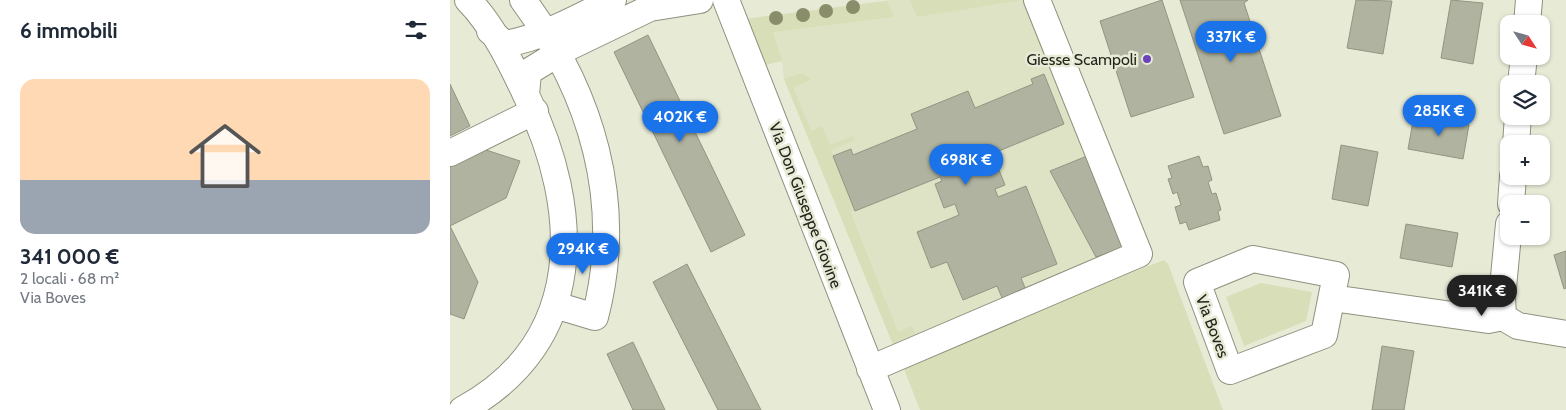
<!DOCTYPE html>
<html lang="it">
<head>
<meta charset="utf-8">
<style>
	body { margin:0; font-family:Cabin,sans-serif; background:#f2f2f3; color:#1f2937; height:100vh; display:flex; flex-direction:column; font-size:19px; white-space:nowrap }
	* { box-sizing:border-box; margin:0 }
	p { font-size:16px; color:#747a83 }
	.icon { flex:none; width:28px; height:28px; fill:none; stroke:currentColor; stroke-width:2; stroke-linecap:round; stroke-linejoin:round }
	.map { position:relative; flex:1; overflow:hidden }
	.sheet { display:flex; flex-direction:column; background:#fff; width:450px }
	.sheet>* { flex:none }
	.needle { width:32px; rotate:126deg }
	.tools { position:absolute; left:1050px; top:15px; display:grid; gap:10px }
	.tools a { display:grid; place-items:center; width:50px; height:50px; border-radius:10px; background:#fff; box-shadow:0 1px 4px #0004; font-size:25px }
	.price { position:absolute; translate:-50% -42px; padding:0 11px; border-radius:18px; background:#1a73e8; color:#fff; font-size:16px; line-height:32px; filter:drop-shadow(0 1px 2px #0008) }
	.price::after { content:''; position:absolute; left:50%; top:30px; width:15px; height:11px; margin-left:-8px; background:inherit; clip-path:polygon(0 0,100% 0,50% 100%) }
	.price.current { background:#222; color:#fff }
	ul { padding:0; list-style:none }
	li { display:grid; align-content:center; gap:10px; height:265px; padding:0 20px }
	li span { display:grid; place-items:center; height:155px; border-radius:15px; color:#555 }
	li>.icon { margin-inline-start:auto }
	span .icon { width:90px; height:90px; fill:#fffc; stroke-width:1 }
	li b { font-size:21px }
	h2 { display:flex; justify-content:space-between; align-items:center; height:60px; padding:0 20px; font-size:21px }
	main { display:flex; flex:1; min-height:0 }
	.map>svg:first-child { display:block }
	.built { fill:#dee3c6 }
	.green { fill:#d8deb7 }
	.building { fill:#b0b39f; stroke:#929581 }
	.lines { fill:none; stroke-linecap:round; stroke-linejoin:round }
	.minor-casing { stroke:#8e917e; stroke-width:28 }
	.minor { stroke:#fff; stroke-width:26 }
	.tree { fill:#898d6a }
	.poi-dot { fill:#6b43bb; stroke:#e7ebd6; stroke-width:2 }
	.labels { text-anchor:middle; stroke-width:5; stroke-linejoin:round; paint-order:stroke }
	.poi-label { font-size:16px; fill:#24261e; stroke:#e7ebd6; text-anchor:end }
	.street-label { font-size:16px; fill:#24261e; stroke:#e7ebd6 }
</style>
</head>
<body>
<main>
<section class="sheet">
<h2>6 immobili<svg class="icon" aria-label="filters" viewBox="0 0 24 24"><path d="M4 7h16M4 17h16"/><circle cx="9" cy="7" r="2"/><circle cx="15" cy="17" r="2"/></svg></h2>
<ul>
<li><span style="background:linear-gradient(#ffd9b3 65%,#9aa5b1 0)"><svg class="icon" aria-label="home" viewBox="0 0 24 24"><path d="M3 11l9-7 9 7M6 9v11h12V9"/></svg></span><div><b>341 000 €</b><p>2 locali · 68 m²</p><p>Via Boves</p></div></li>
</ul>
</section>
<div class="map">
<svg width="1116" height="410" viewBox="0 0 1116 410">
	<rect width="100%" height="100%" fill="#e7ebd6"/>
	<path class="built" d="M441 0H598L699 267 452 364 334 79 332 62 294 19Z"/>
	<path class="green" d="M460 0H584L605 59 580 69 579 65 595 58 572 0 467 17Z
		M437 1 444 17 323 32 332 61 311 66 294 19Z
		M353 73 361 80 343 87 361 131 372 126 380 145 403 136 405 140 381 150 405 211H400L448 332 462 326 465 334 447 341 452 350 446 352 334 79Z
		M714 260 718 264 773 410H470L452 364Z
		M811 283 862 292 856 321 794 346 776 297Z"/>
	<path class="building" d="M712 0 744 97 681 117 650 21Z
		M730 0H798L794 3 831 116 774 134Z
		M906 0 942 1 933 54 897 48Z
		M1001 0 1033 3 1023 64 991 58Z
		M198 35 295 235 261 252 164 52Z
		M594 74 614 124 532 158 534 165 545 160 555 185 545 189 548 197 576 186 607 264 571 278 576 290 553 300 547 286 513 300 497 262 481 268 467 232 509 215 505 204 494 208 485 184 492 181 490 177 405 211 383 156 401 149 403 155 467 129 461 114 518 91 525 108 583 84 581 79Z
		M0 84 20 126 0 136Z
		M964 116 1019 125 1013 159 958 149Z
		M891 145 928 152 918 206 882 199Z
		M33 149 70 161 56 198 0 226 28 282 14 319 0 314V166Z
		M642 154 679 246 646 257 600 171Z
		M749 156 753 167 758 166 762 180 758 182 762 194 766 193 771 210 768 211 770 220 739 230 736 222 730 224 725 207 731 205 727 192 723 194 718 179 722 178 718 166Z
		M956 224 1008 233 1002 267 950 258Z
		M1116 251V288L1114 289 1104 255Z
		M237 264 311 410H268L203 282Z
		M183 342 215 410H183L157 354Z
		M932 346 964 351 954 410H922Z"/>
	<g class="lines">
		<defs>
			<path id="minor" d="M73 0C142 93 175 203 145 317L105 305
				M276 0 437 410
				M1077 24 1079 0
				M40 31 55 44C94 37 127 18 163 0
				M1071 84 1074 56
				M76 95 78 72 117 48 200 8 250 0
				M1066 144 1068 116
				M0 153 85 111
				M1061 204 1063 176
				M1059 224 1052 298 1053 317 1068 326 1116 334
				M803 259 886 275 874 335 780 371 747 282Z
				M882 298 1038 320 1053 317
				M420 369 689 254 587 0
				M12 410C137 342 132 211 77 97 62 65 43 25 18 0"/>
		</defs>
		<use href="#minor" class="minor-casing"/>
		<use href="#minor" class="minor"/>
	</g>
	<g class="tree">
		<circle cx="403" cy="7" r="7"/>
		<circle cx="376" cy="11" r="7"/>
		<circle cx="353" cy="15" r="7"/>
		<circle cx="326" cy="18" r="7"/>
	</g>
	<circle class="poi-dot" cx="697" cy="59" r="5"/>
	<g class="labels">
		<g class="poi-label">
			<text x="687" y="65">Giesse Scampoli</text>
		</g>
		<g class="street-label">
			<text transform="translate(356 205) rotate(69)" y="6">Via Don Giuseppe Giovine</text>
			<text transform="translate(763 326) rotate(69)" y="6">Via Boves</text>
		</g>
	</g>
</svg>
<div class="tools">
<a><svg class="needle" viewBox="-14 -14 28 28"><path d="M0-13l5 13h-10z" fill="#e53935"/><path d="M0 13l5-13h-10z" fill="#747a83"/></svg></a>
<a><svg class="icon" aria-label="layers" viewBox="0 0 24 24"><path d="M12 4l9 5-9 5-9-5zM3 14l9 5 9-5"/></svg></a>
<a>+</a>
<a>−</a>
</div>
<b class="price" style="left:781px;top:63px">337K €</b>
<b class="price" style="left:989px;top:137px">285K €</b>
<b class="price" style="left:230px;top:143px">402K €</b>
<b class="price" style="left:516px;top:186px">698K €</b>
<b class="price" style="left:133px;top:275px">294K €</b>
<b class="price current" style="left:1032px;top:317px">341K €</b>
</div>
</main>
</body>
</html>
